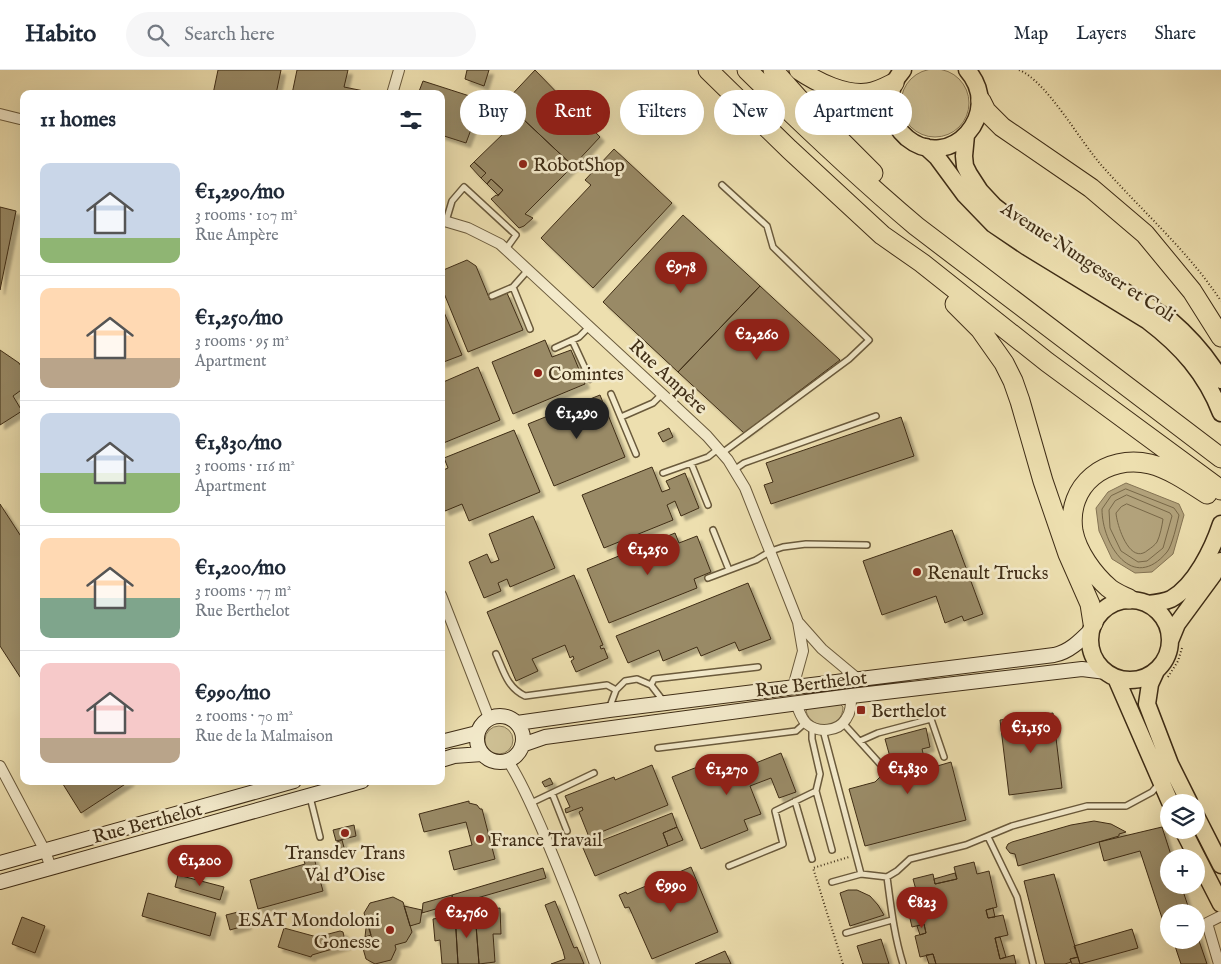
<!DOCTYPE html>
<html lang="en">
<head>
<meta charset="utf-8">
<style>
	body { margin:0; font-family:"IM FELL English",serif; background:#f6f6f7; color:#1f2937; height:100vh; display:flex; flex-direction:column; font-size:19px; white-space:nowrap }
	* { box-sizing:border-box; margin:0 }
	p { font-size:16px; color:#747a83 }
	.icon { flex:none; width:28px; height:28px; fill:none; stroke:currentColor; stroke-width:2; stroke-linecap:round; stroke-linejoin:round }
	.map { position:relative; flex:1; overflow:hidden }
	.panel { position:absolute; left:20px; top:20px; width:425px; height:695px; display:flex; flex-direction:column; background:#fff; border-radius:10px; box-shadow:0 5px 20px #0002 }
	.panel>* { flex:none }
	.top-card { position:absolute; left:460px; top:20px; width:475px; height:45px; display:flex; gap:10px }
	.buttons { position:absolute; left:1160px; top:724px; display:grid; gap:10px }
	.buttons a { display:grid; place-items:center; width:45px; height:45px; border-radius:50%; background:#fff; box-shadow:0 5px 20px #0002; font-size:25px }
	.price { position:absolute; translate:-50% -42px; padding:0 11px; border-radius:18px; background:#8f2418; color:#fff; font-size:16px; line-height:32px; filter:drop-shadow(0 1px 2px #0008) }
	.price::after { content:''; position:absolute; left:50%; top:30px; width:15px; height:11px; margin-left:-8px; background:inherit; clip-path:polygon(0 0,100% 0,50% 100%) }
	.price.on { background:#222; color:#fff }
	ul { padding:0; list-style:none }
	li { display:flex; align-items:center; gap:15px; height:125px; padding:0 20px }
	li+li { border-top:1px solid #e0e1e3 }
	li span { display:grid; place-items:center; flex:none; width:140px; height:100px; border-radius:10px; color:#555 }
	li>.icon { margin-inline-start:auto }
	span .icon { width:60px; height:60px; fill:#fffc; stroke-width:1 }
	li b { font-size:21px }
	h2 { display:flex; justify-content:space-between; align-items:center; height:60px; padding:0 20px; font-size:21px }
	.pill { padding:0 18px; border-radius:22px; background:#fff; box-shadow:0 5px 20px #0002; font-size:18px; line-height:45px }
	.pill.on { background:#8f2418; color:#fff }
	header { display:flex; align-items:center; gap:30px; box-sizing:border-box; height:70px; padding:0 25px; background:#fff; border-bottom:1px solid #e0e1e3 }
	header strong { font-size:24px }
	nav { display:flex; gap:28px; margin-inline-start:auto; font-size:18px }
	.search { width:350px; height:45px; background:#f6f6f7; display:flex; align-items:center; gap:12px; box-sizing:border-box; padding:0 18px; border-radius:28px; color:#747a83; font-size:19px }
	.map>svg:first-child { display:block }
	.green { fill:#cfc195; stroke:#877756 }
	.water { fill:#b2a27b; stroke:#847353 }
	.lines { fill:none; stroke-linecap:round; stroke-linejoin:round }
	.shore { stroke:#786848; stroke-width:1 }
	.building { fill:#998a66; stroke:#3f2d16; filter:url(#shadow) }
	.lane-casing { stroke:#6a5a3c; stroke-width:8 }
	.street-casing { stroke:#6a5a3c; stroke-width:12 }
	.secondary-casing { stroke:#3f2d16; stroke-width:16 }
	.primary-casing { stroke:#3f2d16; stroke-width:19 }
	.highway-casing { stroke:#3f2d16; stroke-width:21 }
	.path { stroke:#3f2d16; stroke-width:2; stroke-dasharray:1 2.5; stroke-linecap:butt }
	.lane { stroke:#f3eacb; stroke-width:5 }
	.street { stroke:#f3eacb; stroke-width:10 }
	.secondary { stroke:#f3eacb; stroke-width:14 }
	.primary { stroke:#eddfaf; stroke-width:16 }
	.highway { stroke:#eddfaf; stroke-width:19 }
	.poi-dot { fill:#8f2418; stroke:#f3eacb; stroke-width:2 }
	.labels { text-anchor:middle; stroke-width:5; stroke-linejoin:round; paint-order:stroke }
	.poi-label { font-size:19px; fill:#3f2d16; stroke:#f3eacb; text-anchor:start }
	.street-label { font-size:19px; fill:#3f2d16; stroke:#f3eacb }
</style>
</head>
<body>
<header>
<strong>Habito</strong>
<div class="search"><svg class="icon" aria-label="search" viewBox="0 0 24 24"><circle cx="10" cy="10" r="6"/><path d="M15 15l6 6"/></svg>Search here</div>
<nav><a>Map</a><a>Layers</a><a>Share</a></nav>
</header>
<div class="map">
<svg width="1221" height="894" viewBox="0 0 1221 894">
	<defs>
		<filter id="shadow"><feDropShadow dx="4.5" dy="4.5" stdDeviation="1" flood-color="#0004"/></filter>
	</defs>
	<rect width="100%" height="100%" fill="#eddfaf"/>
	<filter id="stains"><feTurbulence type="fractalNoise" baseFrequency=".004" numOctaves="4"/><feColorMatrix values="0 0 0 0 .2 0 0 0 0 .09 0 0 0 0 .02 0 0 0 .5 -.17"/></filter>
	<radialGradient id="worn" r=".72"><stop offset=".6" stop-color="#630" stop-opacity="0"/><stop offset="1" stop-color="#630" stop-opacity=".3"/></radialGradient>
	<path class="green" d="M901 33a34 34 0 1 1 68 0a34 34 0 1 1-68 0Z
		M840 634 843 637C843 659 812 662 806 641L809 638Z
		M485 670a14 14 0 1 1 28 0a14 14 0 1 1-28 0Z"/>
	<path class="water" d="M1126 413 1179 434 1184 445 1173 484 1152 502 1135 503 1112 489 1099 461 1096 438 1108 422Z"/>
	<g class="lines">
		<path class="shore" d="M1126 419 1174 438 1179 445C1177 454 1172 476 1167 482 1133 523 1102 475 1102 439L1111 426Z
			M1127 425 1170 443 1172 446 1163 478 1147 491 1138 492 1121 481 1110 458 1109 440 1115 431Z
			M1127 434 1163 449C1162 456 1160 466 1157 472 1155 475 1151 478 1148 480 1130 496 1117 456 1116 443L1121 437Z"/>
	</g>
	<path class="building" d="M218 0H281L276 24H213Z
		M297 0H348L344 17 369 22V24H292Z
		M467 0H489L484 16 465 9Z
		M535 0 600 67 573 96 505 32Z
		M423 11 482 30 466 73 441 65V24H418Z
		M505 32 573 96 525 144 533 148 524 156 519 158 491 129 496 125 498 126 503 120 491 109 487 114 481 108 486 103 474 92 507 60 492 44Z
		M614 79 672 133 593 218 541 168 591 115 585 110Z
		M474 92 486 103 481 108 470 96Z
		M491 109 503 120 498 125 487 114Z
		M0 137 16 141 0 220Z
		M683 145 760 216 678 302 603 232Z
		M467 190 476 196 490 230 507 223 523 260 468 282 441 216V201Z
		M760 216 840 290 744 363 678 302Z
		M441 235 462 285 441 293Z
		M545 270 552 287 571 280 585 314 513 344 492 292Z
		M0 280 19 293 24 301V318L13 326 22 341 0 355Z
		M478 297 500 350 441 374V313Z
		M600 325 625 387 554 416 528 354Z
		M901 347 914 386 771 434 764 415 773 412 766 393Z
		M669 358 673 367 663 372 658 363Z
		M514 360 540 422 469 451 462 434 445 441 441 431V401L448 398 444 388Z
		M652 397 662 422 670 419 666 411 685 403 699 438 681 446 675 431 667 435 673 450 604 478 582 425Z
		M0 434 24 471V613L0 576Z
		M533 446 555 498 510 517 507 509 498 513 501 521 484 528 469 492 487 484 491 493 499 490 489 464Z
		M952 460 983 544 964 551 962 546 945 553 936 526 882 545 863 491Z
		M675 463 679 473 697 466 711 502 694 509 697 518 609 553 587 499Z
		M574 505 603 575 600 576 601 579 604 578 608 588 576 602 571 591 574 589 573 586 570 588 565 575 532 589 538 601 516 611 487 542Z
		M748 513 771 569 739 581 735 572 701 586 697 577 663 591 659 580 628 593 616 566Z
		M1053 643 1062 718 1009 725 1000 650Z
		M926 658 930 677 922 679 927 699 951 692 966 750 865 776 849 719 875 712 881 706 884 710 889 705 893 708 897 702 901 705 907 699 903 684 890 687 885 669Z
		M781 683 796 722 779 728 771 708 750 716 761 744 744 750 748 760 701 779 672 707 720 688 723 696 740 689 743 698Z
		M652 695 668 735 589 767 579 742 583 740 582 737 566 743 565 739 570 737 565 726 614 707 615 710Z
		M550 708 553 714 545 717 542 712Z
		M61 711H130L81 743Z
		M469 731V733L477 735 480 739H482L495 789 454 800 449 781 472 775 466 752 424 762 419 744Z
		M672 743 677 757 663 763 668 776 595 806 583 778Z
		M1094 751 1111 754 1126 762 1119 764V766L1018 796 1015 784 1010 783 1006 778 1008 774 1012 772 1071 755Z
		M354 755 356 766 336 771 333 760Z
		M677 757 683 770 668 776 663 763Z
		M1162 757 1172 788H1169V815H1181L1190 842H1169V849L1163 851 1140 781 1104 791 1099 772Z
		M342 770 345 781 340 783 337 772Z
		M313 784 323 821 258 839 250 810 305 794 303 787Z
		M974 792 977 804 989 801 997 837 986 840 988 848 1003 845 1008 865 995 868 1000 889 1014 885 1016 894H936L933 884 920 887 915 866 926 863 924 854 912 857 904 823 916 820 913 809 933 804 935 814 957 809 954 797Z
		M691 797 718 862 652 889 629 837 625 838 619 825 626 822 627 824Z
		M543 798 546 808 453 835 452 825Z
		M955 803 957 809 935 814 934 809Z
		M1054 804 1078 887 1070 889 1071 892 1065 894H1045L1024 811Z
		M178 805 224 817 220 830 175 817Z
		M848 820H857L870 826 878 835 884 845 850 856 840 823Z
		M148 823 216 843 210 866 142 846Z
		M452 825 453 834 422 843 423 833Z
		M393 827 403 832 412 862 406 872 395 875 396 879 391 890 375 894 366 889 362 875 373 872 364 843 370 833Z
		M555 831 574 878 577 877 584 894H551L565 889 563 881 545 835Z
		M404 836 422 840 420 853 410 856Z
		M500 838 501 864H493L495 892 479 894 475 841Z
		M993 838 995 847 988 848 986 840Z
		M242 841 247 855 230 860 226 845Z
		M455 843 458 894H442L440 870 435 871 433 849 439 848 438 844Z
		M475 843 479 894H458L455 844Z
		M22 847 45 856 35 883 12 874Z
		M924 854 926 863 920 865 917 856Z
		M369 857 371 865 365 867 366 858Z
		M284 858 317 867 340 861 343 862 346 875 312 885 311 887 278 877Z
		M1132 859 1138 878 1080 894 1074 876Z
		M1196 862 1207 894H1181L1173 870H1196Z
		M1000 867 1006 887 1000 889 995 868Z
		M881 869 889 894H863L857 876Z
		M725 881 731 894H695Z
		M933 884 936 894H929L926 885Z
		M1078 887 1080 894H1072L1070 889Z"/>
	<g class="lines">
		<defs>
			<path id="lane" d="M722 115 767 156 773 177 869 270 849 289 722 383
				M446 151 452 131 464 117 516 165 506 179
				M528 200 513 217 530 259
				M492 226 513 217
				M572 270 590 309
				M555 278 579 267 590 256
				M611 324 636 384
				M621 347 653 333 662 324
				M691 393 708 435
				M734 400 744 393 876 346
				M663 403 708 387 718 379
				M713 460 729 500
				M708 508 756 490 771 481 783 477 806 474 867 475
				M496 584C504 602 507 617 525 626L607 615 616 620
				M651 615 654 609 758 597
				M609 639 616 620 625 611 637 609 651 615 664 632
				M843 653 881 695
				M823 660 861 804 887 807
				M860 671 878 663 931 649 944 687
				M658 678 796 661 805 653
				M816 721 832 780
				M552 723 567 761
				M310 727 320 767
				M795 731 812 789
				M531 733 594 703
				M988 767 1017 827 1033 894
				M729 796 783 774 775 741 816 721 820 704 812 669V658
				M832 812 861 804
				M846 863 892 850
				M903 894C894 865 891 837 887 807L897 801 910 789 966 775 1012 756 1087 736H1126L1152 722 1158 715"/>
			<path id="street" d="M392 24 399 0
				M0 44 24 50
				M441 150 468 158 500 174 662 324 707 366 728 390 745 418 798 552 803 581 793 617
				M441 525 489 648
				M799 553 822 579 858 609
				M796 634C799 640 801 649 807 654 818 663 838 662 846 649 851 642 851 635 851 626
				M508 691C523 714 533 739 544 764 562 807 579 850 595 894
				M0 696 45 781 51 798
				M1219 894 1207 853 1221 846"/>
			<path id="secondary" d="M477 669a23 23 0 1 1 46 0a23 23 0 1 1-46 0Z
				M517 653 609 640 1054 585C1069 582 1080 571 1091 560
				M441 672 477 663
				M522 675 545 667 851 626 1082 599 1106 602
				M441 690 454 686 482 684
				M0 793 294 711
				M0 812 362 711"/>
			<path id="primary" d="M903 0C892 12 888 27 891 42 893 52 899 61 907 68 950 103 1005 43 967 0
				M966 65 964 86 965 96 969 104 980 121 994 136 1025 160 1169 249C1190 267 1207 286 1221 310
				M926 77 937 87 965 125 993 154 1027 177 1148 251C1181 276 1206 304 1221 343
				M1090 570a40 40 0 1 1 80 0a40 40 0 1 1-80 0Z
				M1148 534C1156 533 1164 532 1171 529 1195 516 1213 478 1221 454
				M1170 571 1177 554 1213 505 1221 491
				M1156 601 1150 614 1147 634 1170 694 1189 732
				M1116 608 1170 732
				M1196 746 1221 795
				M1183 760 1221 834"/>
			<path id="highway" d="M708 0 789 79 882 165 922 193 1047 292 1221 420
				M747 0C802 54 857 106 916 156L1221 388
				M773 0 799 29 873 103
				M799 0C818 13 845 26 868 23 877 22 886 17 894 13
				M981 31 986 41 1002 57 1091 118 1145 164 1192 221 1221 267
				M955 234 980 259 1004 293 1013 311 1020 331 1043 411 1068 484 1090 534 1093 553
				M1129 529C1123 526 1115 523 1109 518 1093 504 1077 482 1073 461 1066 415 1106 384 1150 394 1170 399 1190 413 1207 424"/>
		</defs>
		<use href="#lane" class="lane-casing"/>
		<use href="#street" class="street-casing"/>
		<use href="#secondary" class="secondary-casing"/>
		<use href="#primary" class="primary-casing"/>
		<use href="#highway" class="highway-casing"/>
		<path class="path" d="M1019 0C1047 11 1081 73 1103 97 1143 142 1188 181 1221 231
			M1168 607 1178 591 1182 578
			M843 894 813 798 849 787"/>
		<use href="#lane" class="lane"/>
		<use href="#street" class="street"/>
		<use href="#secondary" class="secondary"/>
		<use href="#primary" class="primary"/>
		<use href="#highway" class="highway"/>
	</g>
	<g class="poi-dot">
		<circle cx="523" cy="94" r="5"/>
		<circle cx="538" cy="303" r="5"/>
		<circle cx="917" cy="502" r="5"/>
		<rect x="856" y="635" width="10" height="10" rx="2.5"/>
		<circle cx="345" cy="763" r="5"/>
		<circle cx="480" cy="769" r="5"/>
		<circle cx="390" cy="860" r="5"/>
	</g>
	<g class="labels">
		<g class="poi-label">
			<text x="533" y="101">RobotShop</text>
			<text x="548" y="310">Comintes</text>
			<text x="927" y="509">Renault Trucks</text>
			<text x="871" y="647">Berthelot</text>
			<text x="490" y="776">France Travail</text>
			<text x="345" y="789" text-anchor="middle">Transdev Trans<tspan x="345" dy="22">Val d'Oise</tspan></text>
			<text x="380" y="856" text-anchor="end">ESAT Mondoloni<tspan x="380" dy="22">Gonesse</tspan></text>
		</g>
		<g class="street-label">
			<text transform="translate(1089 191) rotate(33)" y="7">Avenue Nungesser et Coli</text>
			<text transform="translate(669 306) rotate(43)" y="7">Rue Ampère</text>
			<text transform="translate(811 613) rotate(-7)" y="7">Rue Berthelot</text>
			<text transform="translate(147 752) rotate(-15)" y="7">Rue Berthelot</text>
		</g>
	</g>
	<rect width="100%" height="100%" filter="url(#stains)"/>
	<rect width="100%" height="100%" fill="url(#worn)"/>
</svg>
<div class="buttons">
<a><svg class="icon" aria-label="layers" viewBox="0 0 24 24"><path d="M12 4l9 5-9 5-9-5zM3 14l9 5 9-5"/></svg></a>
<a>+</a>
<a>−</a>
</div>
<b class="price" style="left:681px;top:224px">€978</b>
<b class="price" style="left:757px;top:291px">€2,260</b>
<b class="price on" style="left:577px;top:370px">€1,290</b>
<b class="price" style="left:648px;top:506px">€1,250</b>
<b class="price" style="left:1031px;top:684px">€1,150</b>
<b class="price" style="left:908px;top:725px">€1,830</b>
<b class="price" style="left:727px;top:726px">€1,270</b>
<b class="price" style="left:200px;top:817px">€1,200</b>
<b class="price" style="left:671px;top:843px">€990</b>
<b class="price" style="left:922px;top:859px">€823</b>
<b class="price" style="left:467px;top:869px">€2,760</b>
<div class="top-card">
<a class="pill">Buy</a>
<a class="pill on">Rent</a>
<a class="pill">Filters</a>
<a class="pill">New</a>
<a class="pill">Apartment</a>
</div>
<section class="panel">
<h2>11 homes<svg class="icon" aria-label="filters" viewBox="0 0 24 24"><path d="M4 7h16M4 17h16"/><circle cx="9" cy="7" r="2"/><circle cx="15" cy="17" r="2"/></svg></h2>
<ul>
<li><span style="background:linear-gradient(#c9d6e8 75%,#8fb573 0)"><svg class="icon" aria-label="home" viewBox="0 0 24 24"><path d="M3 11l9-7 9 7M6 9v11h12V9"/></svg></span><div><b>€1,290/mo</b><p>3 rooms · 107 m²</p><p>Rue Ampère</p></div></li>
<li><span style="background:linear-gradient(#ffd9b3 70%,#b9a48a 0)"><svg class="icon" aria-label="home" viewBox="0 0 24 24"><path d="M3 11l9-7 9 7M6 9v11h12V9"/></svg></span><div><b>€1,250/mo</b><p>3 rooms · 95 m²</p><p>Apartment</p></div></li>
<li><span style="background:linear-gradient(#c9d6e8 60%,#8fb573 0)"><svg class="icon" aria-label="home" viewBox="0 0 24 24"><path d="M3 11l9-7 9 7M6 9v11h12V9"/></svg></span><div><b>€1,830/mo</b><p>3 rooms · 116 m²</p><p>Apartment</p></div></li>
<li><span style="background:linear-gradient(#ffd9b3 60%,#7fa58c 0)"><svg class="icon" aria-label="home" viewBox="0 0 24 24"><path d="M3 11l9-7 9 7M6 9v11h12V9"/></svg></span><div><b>€1,200/mo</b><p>3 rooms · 77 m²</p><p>Rue Berthelot</p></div></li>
<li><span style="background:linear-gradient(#f6c9c9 75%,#b9a48a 0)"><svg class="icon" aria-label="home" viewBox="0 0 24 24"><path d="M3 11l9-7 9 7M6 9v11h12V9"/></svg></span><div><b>€990/mo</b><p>2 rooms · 70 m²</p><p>Rue de la Malmaison</p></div></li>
</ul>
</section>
</div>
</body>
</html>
